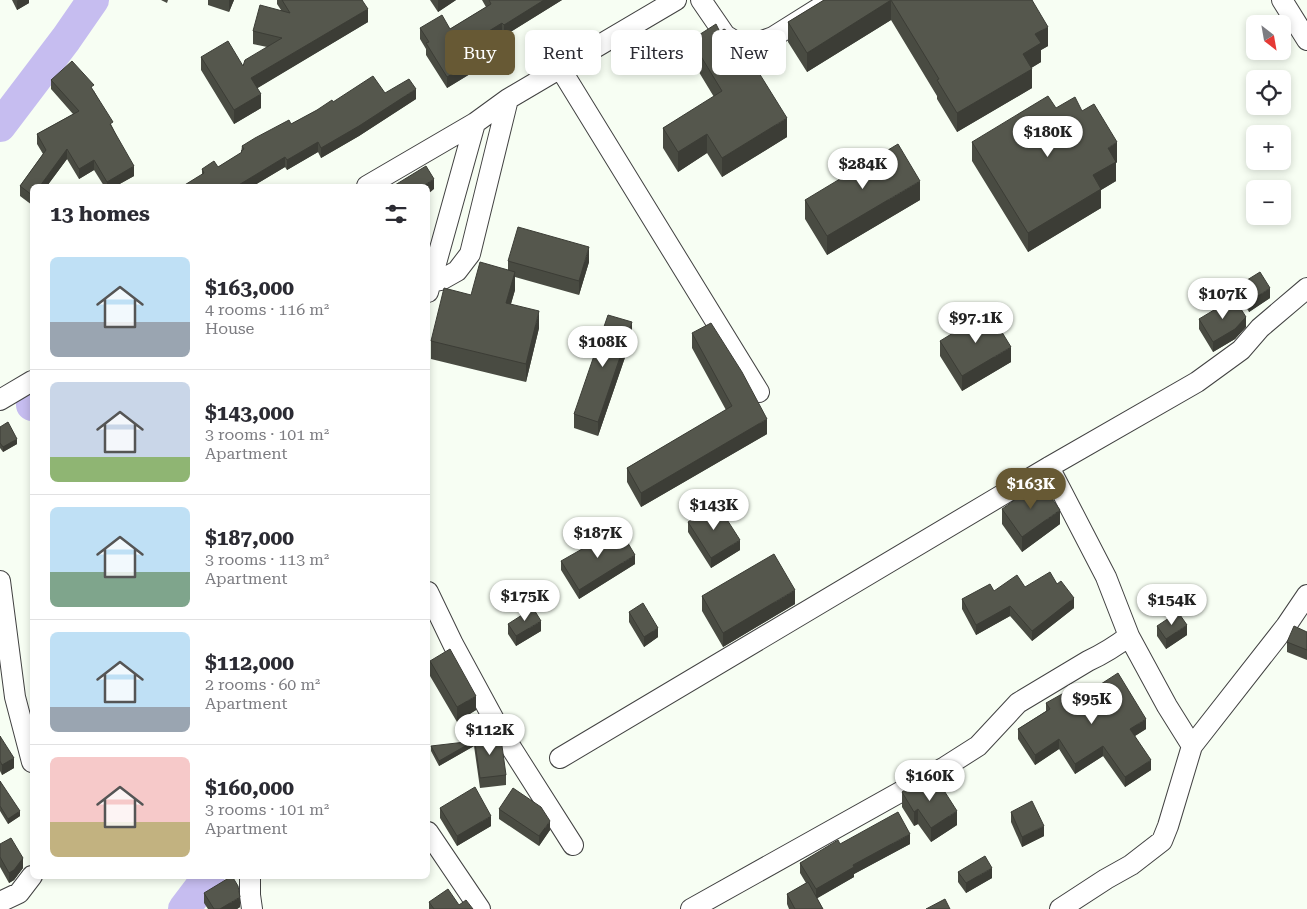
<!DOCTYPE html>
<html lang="en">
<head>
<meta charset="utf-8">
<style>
	body { margin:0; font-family:"Roboto Serif",serif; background:#f7f7f7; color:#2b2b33; height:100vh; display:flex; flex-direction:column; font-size:19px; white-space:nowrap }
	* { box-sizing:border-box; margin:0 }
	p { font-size:16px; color:#7c7c81 }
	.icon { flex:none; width:28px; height:28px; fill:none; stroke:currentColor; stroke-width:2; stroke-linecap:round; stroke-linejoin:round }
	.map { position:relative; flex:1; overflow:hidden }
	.panel { position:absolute; left:30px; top:184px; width:400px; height:695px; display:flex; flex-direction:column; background:#fff; border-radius:8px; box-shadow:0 2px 8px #0003 }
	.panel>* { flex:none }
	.hud { position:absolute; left:445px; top:30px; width:475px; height:45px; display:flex; gap:10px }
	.needle { width:32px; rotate:149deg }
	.fabs { position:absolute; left:1246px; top:15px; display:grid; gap:10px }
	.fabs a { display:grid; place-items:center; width:45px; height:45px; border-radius:8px; background:#fff; box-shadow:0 2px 8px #0003; font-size:25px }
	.price { position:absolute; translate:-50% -42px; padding:0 11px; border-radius:18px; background:#fff; color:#222; font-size:16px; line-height:32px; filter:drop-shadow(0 1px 2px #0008) }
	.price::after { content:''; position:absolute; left:50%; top:30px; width:15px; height:11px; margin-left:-8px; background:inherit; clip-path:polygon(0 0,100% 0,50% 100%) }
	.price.on { background:#675934; color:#fff }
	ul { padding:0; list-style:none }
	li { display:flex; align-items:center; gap:15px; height:125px; padding:0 20px }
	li+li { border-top:1px solid #e1e1e2 }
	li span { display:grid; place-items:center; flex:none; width:140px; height:100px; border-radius:8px; color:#555 }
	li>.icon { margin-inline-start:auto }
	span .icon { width:60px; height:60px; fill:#fffc; stroke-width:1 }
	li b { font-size:21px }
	h2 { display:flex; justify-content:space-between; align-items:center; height:60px; padding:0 20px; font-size:21px }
	.chip { padding:0 18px; border-radius:8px; background:#fff; box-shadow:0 2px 8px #0003; font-size:18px; line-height:45px }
	.chip.on { background:#675934; color:#fff }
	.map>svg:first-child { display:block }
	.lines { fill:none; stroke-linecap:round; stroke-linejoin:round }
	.river { stroke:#c6bdf0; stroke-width:32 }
	.street-casing { stroke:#424242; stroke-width:22 }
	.street { stroke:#fff; stroke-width:20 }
	.wall { fill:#494b42 }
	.shaded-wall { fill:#3c3d36 }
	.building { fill:#55574d; stroke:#3c3d36 }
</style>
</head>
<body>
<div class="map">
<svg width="1307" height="909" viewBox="0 0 1307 909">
	<rect width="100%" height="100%" fill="#f7fef3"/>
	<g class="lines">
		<path class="river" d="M0 126 66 39 93 0
			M32 404V405
			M184 909 209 876"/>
		<defs>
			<path id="street" d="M701 0 725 35 741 45 754 44 773 37 832 0
				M1282 0 1307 40
				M560 68 759 392
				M367 186 475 123 508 99 676 0
				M430 282 441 280 457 271 470 254 508 99
				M428 292 475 123
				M0 400 32 381
				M1049 467 1106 577 1129 636 1167 706 1192 746
				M0 581 15 697 32 762
				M428 592 453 644 498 727 573 845
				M560 758 1049 467 1197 382 1241 350 1260 328 1307 288
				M428 832 480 909
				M250 876V895L252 909
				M0 902 19 893 32 876
				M691 909 945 767 978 746 1018 703 1088 661C1103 654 1116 646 1129 636
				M1060 909 1106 879 1131 865 1162 841 1168 826 1192 746 1286 626 1307 595"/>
		</defs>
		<use href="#street" class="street-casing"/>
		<use href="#street" class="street"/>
	</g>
	<path class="wall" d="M12 0H29V3L17 10Z
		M161 0H168L167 3Z
		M208 0H234L229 12 208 5Z
		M277 0H362L368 22 257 88 261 108 234 124 201 70V57L243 66 267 47 253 44V31L281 10 277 4Z
		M430 0H456L438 12Z
		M482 0H562L504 36 502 34 466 56 470 74 447 88 426 55V49L420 39V28L450 29 486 7Z
		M824 0H1032L1048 46 1041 50V62L1031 68 1032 88 957 132 937 99V96L891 20 807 72 788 42V22Z
		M691 40 787 137 722 177 707 153 678 172 663 148V128L714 97 691 59Z
		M51 80 94 91 113 128 134 176 116 186H104L94 170 79 179 67 159 47 186H32V205L20 196V186L43 154 37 144V134L73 114 51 89Z
		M385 93 416 99 359 136 321 158 318 152 287 170 285 167 253 186H183L202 175V169L218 167 241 153 242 146 291 124 333 102Z
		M1056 108 1082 111 1117 162 1116 163V181L1101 190V208L1028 252 972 161V142Z
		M805 200H920L827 255 805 219Z
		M508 261 589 262 579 295 515 277V290L511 304 539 328 526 382 431 359V341L471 295 508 271Z
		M1239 285 1270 298 1249 312 1239 295Z
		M1199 319 1246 327 1235 339 1213 352 1199 329Z
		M692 333 767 434 641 507 627 482V468L726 410 692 348Z
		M632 337 598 436 574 428V414Z
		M940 341 1011 362 962 391 940 356Z
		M0 427 17 444 3 452 0 448Z
		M1002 509 1060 524 1022 552 1002 524Z
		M688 522 740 550 711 568 688 532Z
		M561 561 635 564 579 599 561 570Z
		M1057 584 1074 608 1032 641 1010 616 976 635 962 609V599L994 591 1025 587Z
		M702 596 795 604 723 647 702 611Z
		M629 612 658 637 644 647 629 622Z
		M508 624 541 631 516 646 508 634Z
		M1157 626 1187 635 1166 649 1157 636Z
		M1307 632V660L1287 652V642Z
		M430 661 476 710 457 722 430 676Z
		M1084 695 1146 729 1135 736 1151 770 1125 787 1103 756 1075 774 1059 749 1035 765 1018 739V729L1046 711V703Z
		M0 736 14 768 2 775 0 771Z
		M474 736 506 775V785L480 788 474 746Z
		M431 746H474L439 766 431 751Z
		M0 781 20 816 8 824 0 811Z
		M921 788 957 825 931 842 918 824 914 826 902 807V792Z
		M440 808 491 826 457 846 440 818Z
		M499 809 550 830 539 846 499 819Z
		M1011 812 1044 836 1022 847 1011 822Z
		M0 844 23 868 14 880 9 883 0 867Z
		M840 844H910L854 874V877L817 898 823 909H789L787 904V894L806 883 800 873V863Z
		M958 872 992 878 966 893 958 882Z
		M204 893 240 907 237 909H208L204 903Z
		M429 902 459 905 473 909H429Z"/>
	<path class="shaded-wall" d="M18 0H29V3L17 10V1Z
		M229 0H234L229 12Z
		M438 0H456L438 12Z
		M544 0H562L504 36V25Z
		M891 0V20L807 72V53Z
		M368 9V22L251 92V78Z
		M502 23V34L461 59V48Z
		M1048 27V46L1041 50V62L1023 73V54L1035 34Z
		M470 63V74L447 88V77Z
		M1032 69V88L957 132V113Z
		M416 89V99L359 136 321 158V148Z
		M261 94V108L234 124V110Z
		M787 118V137L722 177V158Z
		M707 134V153L678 172V152Z
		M318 142V152L287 170V160Z
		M1117 142V162L1116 163V181L1101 190V208L1028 252V233L1093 175 1108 148Z
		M67 149V159L47 186H40Z
		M285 157V167L253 186H237Z
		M94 160V170L79 179V169Z
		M134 166V176L116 186H107V182Z
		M434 179V189L428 194V186H423Z
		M920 181V200L827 255V236Z
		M589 247V262L579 295V281Z
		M515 272V290L506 320V303Z
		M1270 288V298L1249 312V302Z
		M539 311V328L526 382V364Z
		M1246 317V327L1235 339 1213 352V342Z
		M632 322V337L598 436V422Z
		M1011 347V362L962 391V376Z
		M767 419V434L641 507V493Z
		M17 439V444L3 452V447Z
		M1060 510V524L1022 552V537Z
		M740 540V550L711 568V558Z
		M635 555V564L579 599V590Z
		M795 590V604L723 647V633Z
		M1074 598V608L1032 641V631Z
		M1010 606V616L976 635V625Z
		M541 621V631L516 646V636Z
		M1187 625V635L1166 649V639Z
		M658 628V637L644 647V637Z
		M476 696V710L457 722V707Z
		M1146 719V729L1130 739V729Z
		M1059 739V749L1035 765V755Z
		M474 741V746L439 766V761Z
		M1103 746V756L1075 774V764Z
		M14 758V768L2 775V765Z
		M1151 760V770L1125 787V777Z
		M918 809V824L914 826V812Z
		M20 811V816L8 824V819Z
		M957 811V825L931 842V828Z
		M491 816V826L457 846V836Z
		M550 821V830L539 846V836Z
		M1044 826V836L1022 847V837Z
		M910 834V844L854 874V877L816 899V889L853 865Z
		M23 858V868L14 880 9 883V873Z
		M992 868V878L966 893V883Z
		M240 897V907L237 909H220Z"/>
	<path class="building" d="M282 0H362L368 9 251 78 261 94 234 110 201 57 228 41 243 66 245 60 282 38 253 31 260 5 290 13Z
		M489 0H544L504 25 502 23 461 48 470 63 447 77 426 43 429 42 420 28 442 15 450 29 491 4Z
		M824 0H1032L1048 27 1035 34 1041 43 1023 54 1032 69 957 113 937 80 939 79 891 0 807 53 788 22Z
		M716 24 720 32 724 29 736 36 787 118 722 158 707 134 678 152 663 128 722 91 691 40Z
		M72 61 94 85 91 87 113 122 110 124 134 166 107 182 94 160 79 169 67 149 40 186H32V195L20 186 46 150 37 134 79 111 51 80Z
		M373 76 385 93 409 79 416 89 359 126 321 148 318 142 287 160 285 157 237 186H183L204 173 202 169 214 161 218 167 242 152 241 151 244 149 242 146 255 138 289 120 291 124 317 110 332 100 333 102Z
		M1048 96 1056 108 1075 97 1082 111 1094 104 1117 142 1108 148 1116 162 1093 175 1101 189 1028 233 972 142Z
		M898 144 920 181 827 236 805 200Z
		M426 166 434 179 423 186H396L395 185Z
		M518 227 589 247 579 281 508 261Z
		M480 262 515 272 506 303 539 311 526 364 431 341 444 288 471 295Z
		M1260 272 1270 288 1249 302 1239 285Z
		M1234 298 1246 317 1235 329 1213 342 1199 319Z
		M989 311 1011 347 962 376 940 341Z
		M608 315 632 322 598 422 574 414Z
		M711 323 742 372 767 419 641 493 627 468 732 406 692 333Z
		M8 422 17 439 3 447 0 443V427Z
		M1040 482 1060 510 1022 537 1002 509Z
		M717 504 740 540 711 558 688 522Z
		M619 528 635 555 579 590 561 561Z
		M774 554 795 590 723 633 702 596Z
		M1050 572 1057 584 1061 581 1074 598 1032 631 1010 606 976 625 962 599 990 584 994 591 1017 575 1025 587Z
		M643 603 658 628 644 637 629 612Z
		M533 608 541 621 516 636 508 624Z
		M1178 612 1187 625 1166 639 1157 626Z
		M1294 626 1307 632V650L1287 642Z
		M450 649 476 696 457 707 430 661Z
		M1118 673 1146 719 1130 729 1151 760 1125 777 1103 746 1075 764 1059 739 1035 755 1018 729 1050 709 1046 703 1078 685 1084 695Z
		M494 733 502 746 506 775 480 778 474 736Z
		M0 736 14 758 2 765 0 761Z
		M474 741 439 761 431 746Z
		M936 778 957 811 931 828 918 809 914 812 902 792 917 782 921 788Z
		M0 781 20 811 8 819 0 806Z
		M475 787 491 816 457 836 440 808Z
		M513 788 541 807 550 821 539 836 499 809Z
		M1032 801 1044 826 1022 837 1011 812Z
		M898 812 910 834 853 865 854 867 816 889 800 863 838 840 840 844Z
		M11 838 23 858 14 870 9 873 0 857V844Z
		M985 856 992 868 966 883 958 872Z
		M232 876 238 886 240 897 220 909H214L204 893Z
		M808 882 823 909H795L787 894Z
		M448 889 459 905 466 900 473 909H434L429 902Z
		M945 899 950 909H926Z"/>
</svg>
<div class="fabs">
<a><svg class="needle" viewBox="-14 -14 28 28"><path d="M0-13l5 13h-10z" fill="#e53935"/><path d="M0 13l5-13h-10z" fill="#7c7c81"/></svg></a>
<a><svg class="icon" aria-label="locate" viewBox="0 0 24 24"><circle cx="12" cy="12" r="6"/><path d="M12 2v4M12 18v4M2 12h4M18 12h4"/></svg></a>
<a>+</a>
<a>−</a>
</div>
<b class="price" style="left:1048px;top:158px">$180K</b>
<b class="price" style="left:863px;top:190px">$284K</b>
<b class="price" style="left:1223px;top:320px">$107K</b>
<b class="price" style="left:976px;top:344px">$97.1K</b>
<b class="price" style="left:603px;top:368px">$108K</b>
<b class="price on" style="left:1031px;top:510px">$163K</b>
<b class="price" style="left:714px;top:531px">$143K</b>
<b class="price" style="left:598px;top:559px">$187K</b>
<b class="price" style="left:525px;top:622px">$175K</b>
<b class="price" style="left:1172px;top:626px">$154K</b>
<b class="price" style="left:1092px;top:725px">$95K</b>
<b class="price" style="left:490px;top:756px">$112K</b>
<b class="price" style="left:930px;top:802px">$160K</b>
<div class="hud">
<a class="chip on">Buy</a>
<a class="chip">Rent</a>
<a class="chip">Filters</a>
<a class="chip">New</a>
</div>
<section class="panel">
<h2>13 homes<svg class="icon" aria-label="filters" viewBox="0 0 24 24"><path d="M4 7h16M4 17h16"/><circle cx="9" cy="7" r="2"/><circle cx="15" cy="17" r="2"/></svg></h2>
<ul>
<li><span style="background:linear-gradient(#bfe0f5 65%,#9aa5b1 0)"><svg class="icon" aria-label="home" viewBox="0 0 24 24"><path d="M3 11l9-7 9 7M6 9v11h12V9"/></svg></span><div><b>$163,000</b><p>4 rooms · 116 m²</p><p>House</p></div></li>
<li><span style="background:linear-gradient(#c9d6e8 75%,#8fb573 0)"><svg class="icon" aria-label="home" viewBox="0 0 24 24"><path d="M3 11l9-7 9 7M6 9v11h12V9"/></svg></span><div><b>$143,000</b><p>3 rooms · 101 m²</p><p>Apartment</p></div></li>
<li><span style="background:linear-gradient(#bfe0f5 65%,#7fa58c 0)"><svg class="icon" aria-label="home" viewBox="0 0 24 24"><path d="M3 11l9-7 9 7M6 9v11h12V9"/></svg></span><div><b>$187,000</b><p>3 rooms · 113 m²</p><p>Apartment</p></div></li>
<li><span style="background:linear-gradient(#bfe0f5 75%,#9aa5b1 0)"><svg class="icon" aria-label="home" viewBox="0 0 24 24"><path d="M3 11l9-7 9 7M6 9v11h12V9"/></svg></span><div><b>$112,000</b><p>2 rooms · 60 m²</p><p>Apartment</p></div></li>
<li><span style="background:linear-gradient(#f6c9c9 65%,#c2b280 0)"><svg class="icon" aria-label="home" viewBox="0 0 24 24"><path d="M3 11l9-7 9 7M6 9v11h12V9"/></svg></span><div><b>$160,000</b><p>3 rooms · 101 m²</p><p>Apartment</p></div></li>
</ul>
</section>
</div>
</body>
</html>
